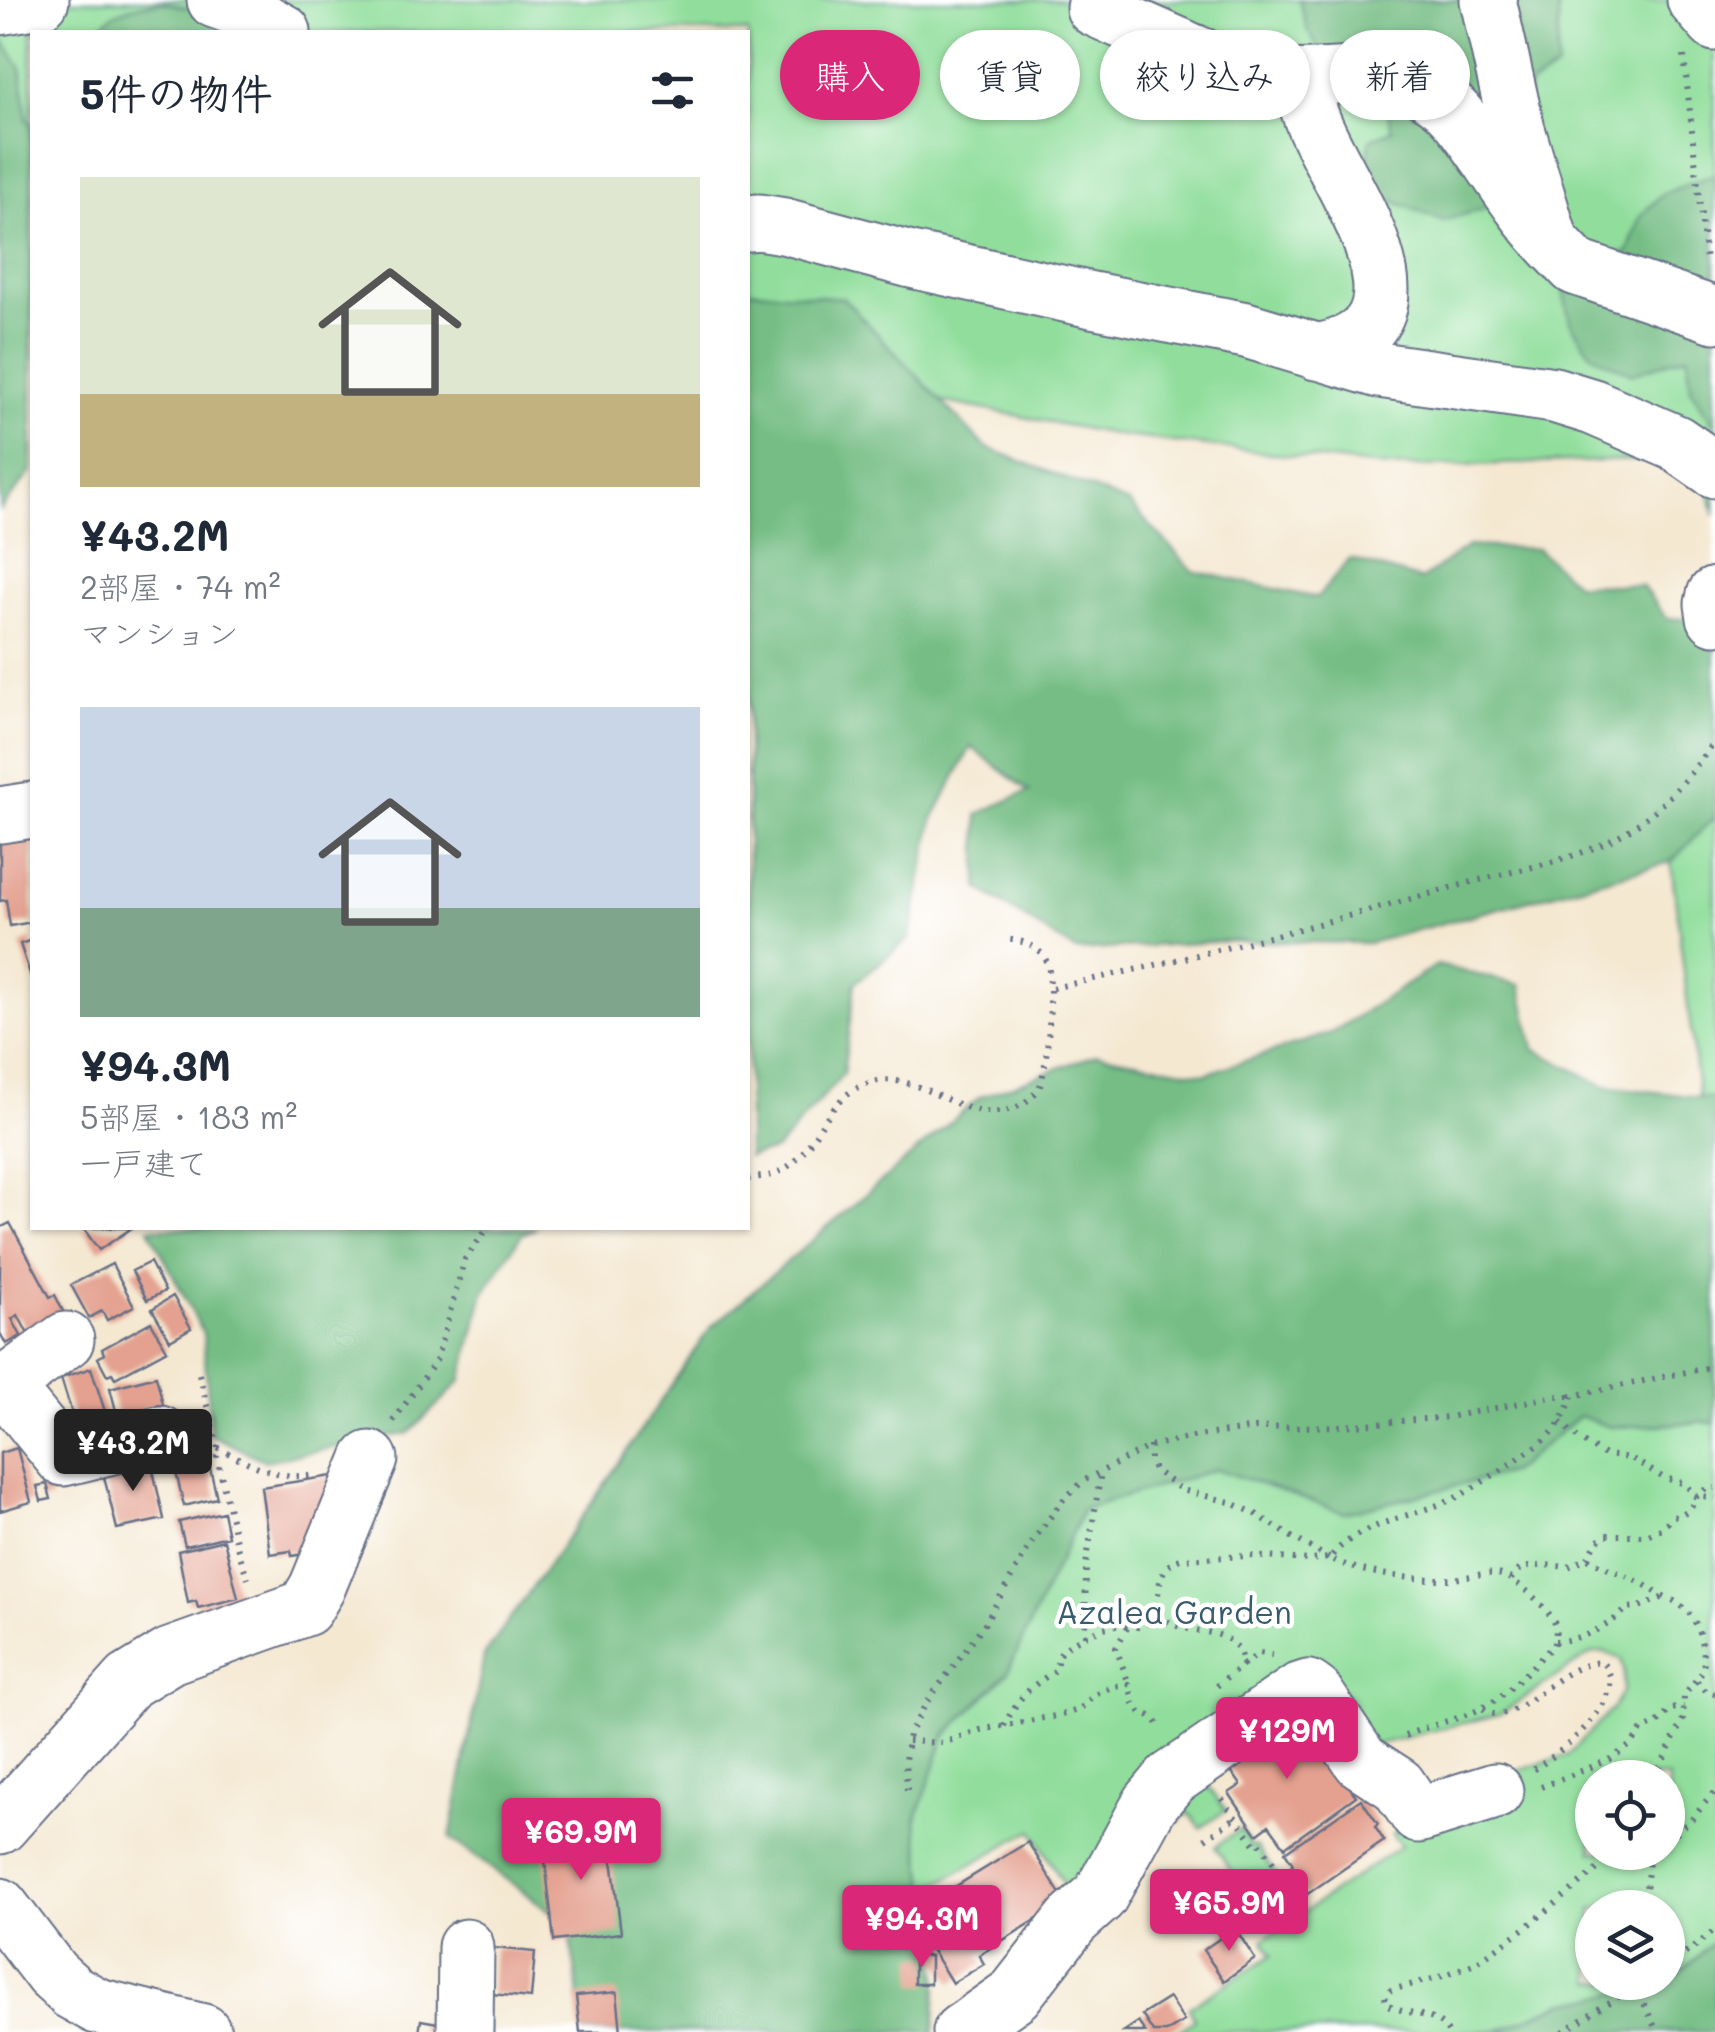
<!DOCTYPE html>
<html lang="ja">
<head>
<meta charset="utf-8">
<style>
	body { margin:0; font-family:Mali,"Klee One",sans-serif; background:#f2f2f3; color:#1f2937; height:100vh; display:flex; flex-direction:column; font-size:38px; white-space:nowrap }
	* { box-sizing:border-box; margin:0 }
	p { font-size:32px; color:#747a83 }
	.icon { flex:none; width:55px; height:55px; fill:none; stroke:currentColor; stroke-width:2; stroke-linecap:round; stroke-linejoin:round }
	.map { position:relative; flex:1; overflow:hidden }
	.panel { position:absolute; left:30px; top:30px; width:720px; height:1200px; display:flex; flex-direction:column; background:#fff; border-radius:0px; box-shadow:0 2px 8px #0004 }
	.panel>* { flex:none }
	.hud { position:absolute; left:780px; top:30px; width:785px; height:90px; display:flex; gap:20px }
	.fabs { position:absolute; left:1575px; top:1760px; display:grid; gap:20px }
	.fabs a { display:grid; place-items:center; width:110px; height:110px; border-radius:50%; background:#fff; box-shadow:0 2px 8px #0004; font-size:50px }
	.price { position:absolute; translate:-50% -85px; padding:0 22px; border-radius:10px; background:#db2777; color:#fff; font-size:32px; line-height:65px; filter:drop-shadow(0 2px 5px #0008) }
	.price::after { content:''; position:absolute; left:50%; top:60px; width:30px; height:22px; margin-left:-15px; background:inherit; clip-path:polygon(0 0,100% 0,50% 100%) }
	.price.on { background:#222; color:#fff }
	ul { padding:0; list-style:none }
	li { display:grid; align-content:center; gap:20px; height:530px; padding:0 50px }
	li span { display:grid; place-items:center; height:310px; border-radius:0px; color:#555 }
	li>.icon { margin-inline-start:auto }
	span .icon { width:180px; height:180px; fill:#fffc; stroke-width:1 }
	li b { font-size:42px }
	h2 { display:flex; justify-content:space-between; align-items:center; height:120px; padding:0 50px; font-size:42px }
	.pill { padding:0 35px; border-radius:45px; background:#fff; box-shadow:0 2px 8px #0004; font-size:35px; line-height:90px }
	.pill.on { background:#db2777; color:#fff }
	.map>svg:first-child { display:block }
	.green { fill:#91de9c; stroke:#56867d; stroke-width:2.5; fill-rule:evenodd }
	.forest { fill:#74bd84; stroke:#487671; stroke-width:2.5 }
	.building { fill:#e4a190 }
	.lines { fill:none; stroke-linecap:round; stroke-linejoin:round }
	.minor-casing { stroke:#677086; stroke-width:59 }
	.path { stroke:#677086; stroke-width:6; stroke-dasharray:2.5 8; stroke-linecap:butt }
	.minor { stroke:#fff; stroke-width:55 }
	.labels { text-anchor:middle; stroke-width:9; stroke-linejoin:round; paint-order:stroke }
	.park-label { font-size:32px; fill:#385b6e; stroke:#fff }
</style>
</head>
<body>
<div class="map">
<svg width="1715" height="2032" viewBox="0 0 1715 2032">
	<rect width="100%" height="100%" fill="#fff"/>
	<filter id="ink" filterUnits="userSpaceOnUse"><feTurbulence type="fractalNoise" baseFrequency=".01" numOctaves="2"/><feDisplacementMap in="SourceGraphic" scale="20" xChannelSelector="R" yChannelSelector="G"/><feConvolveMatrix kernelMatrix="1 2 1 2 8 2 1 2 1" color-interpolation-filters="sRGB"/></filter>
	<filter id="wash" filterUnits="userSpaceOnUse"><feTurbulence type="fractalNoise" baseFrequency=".0048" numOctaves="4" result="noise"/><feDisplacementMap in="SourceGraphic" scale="40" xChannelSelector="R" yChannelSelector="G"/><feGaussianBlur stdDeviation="2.25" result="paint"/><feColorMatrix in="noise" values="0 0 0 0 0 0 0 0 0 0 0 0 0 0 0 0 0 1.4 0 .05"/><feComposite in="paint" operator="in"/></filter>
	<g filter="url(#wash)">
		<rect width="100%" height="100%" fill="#f4e8d1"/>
		<path class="green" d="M0 0H1715V516L1708 485 1687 467 1641 460 1389 467 1123 436 914 396 748 332V32H32V211L0 203Z
			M1715 816V1151H1705L1671 862Z
			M1579 1415 1610 1427 1715 1422V1941L1666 1985 1563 2003 1498 2031 1177 2032 1195 2020 1189 2007 1272 1955 1263 1940 1401 1846 1392 1834 1441 1795 1568 1755 1613 1708 1623 1690 1624 1670 1621 1659 1604 1652 1590 1654 1500 1714 1366 1747 1317 1683 1112 1858 1065 1886 1032 1830 926 1890 916 1820 945 1736 1007 1673 1083 1509 1217 1469 1345 1513 1512 1472ZM1592 1778H1668V1852H1592ZM1592 1908H1668V1982H1592Z
			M1199 1774 1226 1810 1201 1828 1189 1813 1148 1842Z
			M1240 1829 1252 1848 1256 1846 1275 1873 1254 1888 1248 1879 1240 1884 1215 1847Z"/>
		<path class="forest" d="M1299 0H1559L1557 68 1530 86 1497 194 1487 208 1442 221 1381 196 1365 167 1371 139 1392 130 1384 97 1320 51 1307 29Z
			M163 2 194 9 265 32H100C109 7 139 5 163 2Z
			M0 36 21 68 27 120 32 124V471L0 510Z
			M1715 174V427L1691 389 1687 355 1632 374 1591 354 1570 322 1562 286 1588 264 1628 252 1640 216 1664 193Z
			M748 290 843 298 985 447 1129 503 1193 571 1317 598 1350 559 1421 580 1468 546 1537 549 1576 584 1642 586 1667 619 1715 617V816L1671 862 1369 943 1227 941 1076 951 978 888V814L1029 791 971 747 933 819 910 938 855 983 843 1074 776 1150 748 1157Z
			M1437 965 1520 985 1534 1049 1605 1086 1715 1099V1422L1610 1427 1579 1416 1512 1472 1345 1513 1217 1469 1083 1509 1007 1673 945 1736 916 1820 938 1976 934 2032H584L569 1925 450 1838 484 1656 589 1507 710 1328 980 1097 1097 1054 1205 1074 1331 1033Z
			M149 1228H536L522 1234 484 1292 461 1381 409 1433 265 1461 211 1435 203 1333Z
			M1715 1941V2032H1477L1498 2031 1563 2003 1666 1985Z"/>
		<g id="blocks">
			<path class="building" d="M32 818V922L10 926 6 900 0 901V832Z
				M32 940V980L20 944Z
				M10 1223 50 1297 55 1295 65 1315 29 1336 18 1315 12 1319 21 1336 6 1344 0 1333V1228Z
				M83 1228H132L99 1250Z
				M150 1262 165 1291 147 1300 132 1271Z
				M112 1264 134 1306 107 1320 102 1311 89 1318 71 1285Z
				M173 1296 191 1328 170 1340 152 1309Z
				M151 1322 167 1350 115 1378 112 1373 107 1375 98 1358 104 1354 102 1349Z
				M91 1368 109 1424 87 1431 82 1417 74 1420 61 1378Z
				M156 1376 163 1404 143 1409 145 1416 119 1422 110 1388Z
				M205 1447 217 1498 184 1506 172 1456Z
				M17 1448 31 1502 0 1511V1453Z
				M141 1460 143 1468 152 1466 164 1519 117 1529 102 1469Z
				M345 1474 317 1552 292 1556 291 1551 270 1554 261 1487Z
				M47 1484 51 1499 41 1501 37 1486Z
				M223 1512 228 1536 185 1546 179 1522Z
				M224 1540 238 1598 198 1608 196 1601 188 1603 178 1551Z
				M1296 1712 1356 1796 1285 1847 1269 1825 1257 1834 1248 1821 1229 1793 1241 1785 1225 1762Z
				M1361 1799 1378 1824 1375 1827 1384 1841 1306 1895 1288 1869 1293 1864 1285 1852Z
				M608 1826 621 1933 554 1941 542 1833Z
				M1028 1842 1065 1902 979 1955 984 1964 952 1983 916 1925 938 1911 932 1901Z
				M1235 1928 1255 1959 1224 1981 1203 1950Z
				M494 1948 535 1952 531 1998 491 1994Z
				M914 1956H930V1984H914Z
				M617 1992 621 2032H580L576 1996Z
				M1169 1998 1184 2021 1166 2032H1153L1142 2015Z
				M421 2020 454 2026 453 2032H419Z
				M1138 2022 1145 2032H1123Z"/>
		</g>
	</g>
	<g filter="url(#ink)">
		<use href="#blocks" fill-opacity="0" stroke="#677086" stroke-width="2.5"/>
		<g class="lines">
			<defs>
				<path id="minor" d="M215 0 243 10 283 32
					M1488 0 1517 130 1551 242 1575 267 1715 315
					M1695 0 1715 23
					M0 7 41 0
					M1094 8C1124 22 1155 35 1186 49 1207 58 1228 68 1250 73 1319 90 1388 51 1449 107 1465 122 1478 144 1491 162 1510 190 1528 217 1551 242
					M1299 80C1304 94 1308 110 1314 124 1341 191 1449 329 1316 352
					M748 223 759 222 784 226 911 260 1092 300 1246 330 1379 370 1554 395 1593 407 1676 443 1715 470
					M1715 595 1713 604 1715 617
					M0 815 32 810
					M4 1385 63 1458 160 1434
					M0 1388 66 1340
					M0 1826 129 1681 170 1656 305 1608 317 1588 370 1459
					M0 1906 52 1974 72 1992 97 2006 203 2032
					M465 2032 466 1947
					M961 2032 1015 1994 1072 1921 1100 1896 1150 1804 1171 1779 1299 1691 1308 1688 1315 1693 1361 1761 1398 1785 1418 1815 1495 1791"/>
			</defs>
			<use href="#minor" class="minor-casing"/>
			<path class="path" d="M1684 56 1706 262
				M1052 988C1191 959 1328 922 1465 884 1513 870 1566 863 1611 840 1655 818 1687 780 1715 741
				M748 1179C757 1177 769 1177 777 1173 815 1156 823 1102 861 1086 919 1060 963 1134 1021 1105 1026 1102 1034 1095 1038 1090 1048 1075 1054 980 1047 962 1038 944 1021 940 1003 939
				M199 1374 218 1448 217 1457 238 1550 248 1579
				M393 1421 436 1361 465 1259 488 1228
				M1560 1422 1583 1442 1605 1455 1631 1458 1662 1477 1685 1484 1696 1497 1715 1498
				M1150 1446V1460L1154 1470 1182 1490 1230 1502 1256 1514 1290 1536 1329 1558
				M218 1448C249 1463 279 1481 315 1475
				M1588 1558C1604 1569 1621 1573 1639 1582 1648 1586 1657 1594 1666 1597 1699 1611 1702 1636 1704 1669L1684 1696 1683 1719 1655 1778
				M1511 1579 1521 1568 1546 1565 1568 1567 1588 1558 1597 1541 1605 1535H1648L1661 1529 1673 1516 1682 1514 1690 1509 1696 1497 1707 1489 1715 1488
				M1127 1628 1116 1648 1129 1684
				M1085 1636 1086 1565 1101 1472
				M1555 1641C1579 1641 1611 1626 1627 1608L1639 1607 1664 1597
				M1243 1665 1260 1653 1272 1655
				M1697 1681 1708 1693 1715 1694
				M1217 1686 1243 1665C1242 1660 1242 1655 1239 1650 1218 1615 1145 1650 1160 1582 1163 1570 1168 1563 1180 1559L1248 1556 1310 1560 1330 1558
				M1483 1709C1490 1713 1490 1714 1498 1714 1528 1713 1559 1665 1601 1662 1637 1691 1560 1755 1534 1769
				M1004 1726C1019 1696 1028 1689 1056 1670L1058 1655 1072 1643 1085 1636 1103 1628 1115 1626 1138 1627 1162 1616
				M1405 1736C1429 1724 1456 1721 1480 1709 1508 1696 1530 1667 1553 1646 1555 1640 1557 1630 1555 1624 1549 1608 1514 1576 1497 1574 1483 1572 1466 1578 1451 1579 1417 1580 1361 1575 1330 1558 1355 1523 1421 1515 1457 1497 1484 1482 1511 1463 1537 1446 1554 1434 1566 1416 1572 1396L1715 1366
				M908 1741 943 1743 980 1730 1066 1714 1080 1709 1092 1697 1113 1686 1129 1684 1134 1704 1141 1713C1152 1715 1157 1719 1160 1730
				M1541 1787 1609 1760 1632 1744 1642 1729 1657 1724 1671 1709 1684 1707
				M907 1790 905 1760 909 1734 927 1702 985 1623 1030 1545 1062 1501 1083 1481 1150 1446 1197 1436 1256 1428 1343 1426 1449 1417 1556 1396H1572
				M1222 1799 1255 1844 1258 1841 1294 1892
				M1205 1839 1235 1818
				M1668 1840 1691 1820 1715 1791
				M1248 1900 1283 1875
				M1644 1908 1650 1852
				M1668 1965 1696 1946 1715 1929
				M1636 1985 1657 2032
				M1448 2032C1435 2011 1405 2016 1386 2003L1385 1995 1391 1990 1440 1977 1476 1963 1528 1926 1595 1871 1614 1852
				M1563 2032 1640 1982"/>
			<use href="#minor" class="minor"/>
		</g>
	</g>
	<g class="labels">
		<g class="park-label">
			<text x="1174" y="1624">Azalea Garden</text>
		</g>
	</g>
</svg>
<div class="fabs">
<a><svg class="icon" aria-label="locate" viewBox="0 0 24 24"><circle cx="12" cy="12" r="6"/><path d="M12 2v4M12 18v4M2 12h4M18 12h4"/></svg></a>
<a><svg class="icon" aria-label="layers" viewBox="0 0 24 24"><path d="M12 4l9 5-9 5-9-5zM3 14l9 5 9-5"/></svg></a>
</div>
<b class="price on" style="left:133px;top:1494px">¥43.2M</b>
<b class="price" style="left:1287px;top:1782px">¥129M</b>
<b class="price" style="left:581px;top:1883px">¥69.9M</b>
<b class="price" style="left:1229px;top:1954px">¥65.9M</b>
<b class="price" style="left:922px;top:1970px">¥94.3M</b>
<div class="hud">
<a class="pill on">購入</a>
<a class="pill">賃貸</a>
<a class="pill">絞り込み</a>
<a class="pill">新着</a>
</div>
<section class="panel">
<h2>5件の物件<svg class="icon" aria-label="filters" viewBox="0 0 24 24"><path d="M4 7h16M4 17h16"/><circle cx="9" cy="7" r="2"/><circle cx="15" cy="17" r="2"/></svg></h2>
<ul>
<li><span style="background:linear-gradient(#dfe7d0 70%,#c2b280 0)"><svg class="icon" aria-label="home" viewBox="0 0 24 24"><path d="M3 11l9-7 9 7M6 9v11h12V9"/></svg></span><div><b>¥43.2M</b><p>2部屋 · 74 m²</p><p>マンション</p></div></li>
<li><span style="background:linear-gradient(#c9d6e8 65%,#7fa58c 0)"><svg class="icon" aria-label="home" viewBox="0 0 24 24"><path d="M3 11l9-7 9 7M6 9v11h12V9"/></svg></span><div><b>¥94.3M</b><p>5部屋 · 183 m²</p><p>一戸建て</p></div></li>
</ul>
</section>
</div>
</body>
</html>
